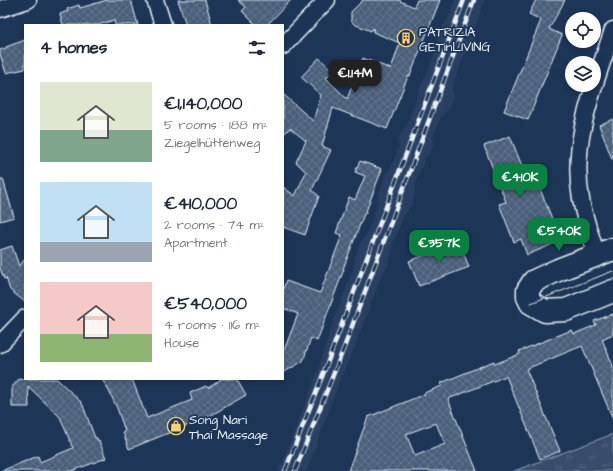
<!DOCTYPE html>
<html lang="en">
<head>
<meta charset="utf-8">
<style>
	body { margin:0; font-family:"Architects Daughter",sans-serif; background:#f2f2f3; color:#1f2937; height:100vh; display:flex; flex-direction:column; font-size:15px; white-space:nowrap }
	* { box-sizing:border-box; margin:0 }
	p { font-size:13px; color:#747a83 }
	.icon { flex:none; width:22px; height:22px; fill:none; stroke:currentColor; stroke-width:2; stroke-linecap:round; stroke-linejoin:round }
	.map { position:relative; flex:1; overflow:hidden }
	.details { position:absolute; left:24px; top:24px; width:260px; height:356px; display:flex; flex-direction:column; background:#fff; border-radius:0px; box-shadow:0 2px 6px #0003 }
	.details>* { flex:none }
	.fabs { position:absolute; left:565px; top:12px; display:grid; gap:8px }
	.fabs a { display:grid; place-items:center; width:36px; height:36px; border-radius:50%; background:#fff; box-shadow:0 2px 6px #0003; font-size:20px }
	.price { position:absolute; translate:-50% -34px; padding:0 9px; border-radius:8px; background:#0b8043; color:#fff; font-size:13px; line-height:26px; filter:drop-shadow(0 1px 2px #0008) }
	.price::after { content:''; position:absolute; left:50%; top:24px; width:12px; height:9px; margin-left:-6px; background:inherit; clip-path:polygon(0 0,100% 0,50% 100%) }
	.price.active { background:#222; color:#fff }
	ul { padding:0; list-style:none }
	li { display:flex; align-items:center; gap:12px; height:100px; padding:0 16px }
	li span { display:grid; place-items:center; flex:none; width:112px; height:80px; border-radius:0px; color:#555 }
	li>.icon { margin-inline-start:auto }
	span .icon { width:48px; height:48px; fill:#fffc; stroke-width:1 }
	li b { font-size:17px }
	h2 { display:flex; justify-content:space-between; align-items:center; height:48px; padding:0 16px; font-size:17px }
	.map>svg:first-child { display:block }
	.built { fill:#2a4162 }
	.grass { fill:url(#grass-tufts); stroke:#909fb2 }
	.building { fill:url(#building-cross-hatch); stroke:#e8f1f8; fill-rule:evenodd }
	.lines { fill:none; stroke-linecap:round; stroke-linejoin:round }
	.minor-casing { stroke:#e8f1f8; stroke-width:19 }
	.secondary-casing { stroke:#e8f1f8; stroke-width:25 }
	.minor { stroke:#1d3557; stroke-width:16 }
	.secondary { stroke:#1d3557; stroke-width:22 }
	.tram { stroke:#e8f1f8; stroke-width:1 }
	.rail-casing { stroke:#e8f1f8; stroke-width:4.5 }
	.rail { stroke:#1d3557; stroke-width:3; stroke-dasharray:9; stroke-linecap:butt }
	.labels { text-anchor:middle; stroke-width:3.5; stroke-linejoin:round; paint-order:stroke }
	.poi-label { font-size:13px; fill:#e8f1f8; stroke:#1d3557; text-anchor:start }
</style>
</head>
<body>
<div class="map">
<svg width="613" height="471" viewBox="0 0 613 471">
	<defs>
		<pattern id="grass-tufts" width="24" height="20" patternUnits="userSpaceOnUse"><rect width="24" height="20" fill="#374d6c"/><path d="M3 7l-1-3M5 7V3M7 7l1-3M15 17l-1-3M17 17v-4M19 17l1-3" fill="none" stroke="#546782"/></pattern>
		<pattern id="building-cross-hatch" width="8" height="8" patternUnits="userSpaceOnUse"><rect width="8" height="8" fill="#495e7a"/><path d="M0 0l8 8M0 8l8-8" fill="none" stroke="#63768e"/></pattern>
	</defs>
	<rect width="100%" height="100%" fill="#1d3557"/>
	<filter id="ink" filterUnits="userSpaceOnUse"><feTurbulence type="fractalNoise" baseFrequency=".025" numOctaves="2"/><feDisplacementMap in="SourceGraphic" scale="8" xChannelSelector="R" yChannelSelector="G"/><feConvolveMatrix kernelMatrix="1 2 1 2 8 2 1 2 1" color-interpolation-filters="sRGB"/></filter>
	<g filter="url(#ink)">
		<path class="built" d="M455 0H485L473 32V40L469 52 464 55 452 88 453 97 449 109 441 117 433 137 434 143 430 154 425 158 415 185V195L411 206 404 215 393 244 391 257 387 267 381 277 355 346 339 382 307 471H279L318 371 328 336 354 267 355 257 360 243 366 235 377 205 378 196 385 175 391 167 399 147 398 140 402 131 406 127 421 85 426 75 438 46 437 41 444 24 449 17Z"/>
		<path class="grass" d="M613 434V470L611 471H514Z"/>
		<path class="building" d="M107 0H131L138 25H115L114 20 98 25H63L60 14 68 11 67 9 79 5 80 8Z
			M178 0H205L212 25H186Z
			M238 0H291L267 25H256L242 11 246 7Z
			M363 0H400V1L414 7 417 0H440L410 76H408L387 129 333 108 322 146 331 150 312 190 319 196 305 235 283 227V187L295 196 306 172 296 162 306 141 290 128 283 135V94L313 121 321 95 301 77 319 58 333 71 326 78 347 99 363 58 391 69 400 43 373 32 374 28 371 31 354 24 351 21V12Z
			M536 0H565L549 29 562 35 528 120 504 111 541 20 529 14Z
			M25 40V69L6 73 0 54V50L6 48V47Z
			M613 119V159H612L599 125Z
			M510 136 532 191 540 189 555 226 547 229 553 244 527 255 521 239 514 242 499 204 506 202 484 146Z
			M360 161 382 169 365 214H364L343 269H344L317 341 311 338 303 361 283 373V353L298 314 283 308V289L286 281 320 293 342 235 336 233 349 197 355 200 365 176 355 172Z
			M0 179H3L14 217 0 221Z
			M459 242 469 267 419 286 409 261Z
			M12 246 19 266 25 259V302L10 290 6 278 4 279 0 268V250Z
			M613 314V334L602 339 613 366V419L582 346 526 369 560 451 540 459 506 376 448 399 477 471H348L368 417 425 394 424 393 442 386 441 383 494 361 495 364 520 354 519 351 572 330 574 334 596 325 594 321ZM436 423 445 444 415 456 406 434Z
			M19 379H57L82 403 95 438H97L98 441H99L106 458 72 471H1L38 456 40 462 73 448 60 417 28 386 29 407H12V387Z
			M102 379H132L147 418 192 400 190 393 206 386 208 388 219 381 220 379H237L246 395 208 417 129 449 123 432 125 431 117 408 109 391Z"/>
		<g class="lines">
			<defs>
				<path id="minor" d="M155 0 163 25
					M0 9 28 0
					M283 46 327 0
					M597 255C591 237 584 218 581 199 570 140 595 85 613 30
					M0 344 25 318"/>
				<path id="secondary" d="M613 249 558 270 534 281 528 290V297L531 303 545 311 566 310 613 291"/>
			</defs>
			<use href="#minor" class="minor-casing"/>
			<use href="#secondary" class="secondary-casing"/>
			<use href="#minor" class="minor"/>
			<use href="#secondary" class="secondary"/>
			<path class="tram" d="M531 303 613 271"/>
			<defs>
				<path id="rail" d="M285 471 322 377 464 0
					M295 471 345 345 474 0"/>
			</defs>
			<use href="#rail" class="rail-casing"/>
			<use href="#rail" class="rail"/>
		</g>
	</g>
	<defs>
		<symbol id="building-ring" viewBox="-11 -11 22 22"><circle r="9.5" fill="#1d3557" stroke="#ffd166" stroke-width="1.5"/><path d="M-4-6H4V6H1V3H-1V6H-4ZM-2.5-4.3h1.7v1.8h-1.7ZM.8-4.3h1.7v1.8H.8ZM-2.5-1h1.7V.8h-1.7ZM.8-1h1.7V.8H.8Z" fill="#ffd166"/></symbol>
		<symbol id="shop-ring" viewBox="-11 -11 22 22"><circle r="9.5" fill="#1d3557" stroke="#ffd166" stroke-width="1.5"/><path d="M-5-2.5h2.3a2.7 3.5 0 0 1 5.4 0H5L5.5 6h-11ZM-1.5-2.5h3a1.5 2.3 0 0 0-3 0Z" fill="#ffd166"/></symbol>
	</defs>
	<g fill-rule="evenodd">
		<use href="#building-ring" x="396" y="28" width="20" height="20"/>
		<use href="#shop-ring" x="166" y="416" width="20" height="20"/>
	</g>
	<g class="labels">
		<g class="poi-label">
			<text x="419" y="36">PATRIZIA<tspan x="419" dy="15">GETinLIVING</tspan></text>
			<text x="189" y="424">Song Nari<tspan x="189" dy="15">Thai Massage</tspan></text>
		</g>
	</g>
</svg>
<div class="fabs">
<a><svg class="icon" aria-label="locate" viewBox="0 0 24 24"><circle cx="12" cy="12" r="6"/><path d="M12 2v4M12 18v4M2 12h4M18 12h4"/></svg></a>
<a><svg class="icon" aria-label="layers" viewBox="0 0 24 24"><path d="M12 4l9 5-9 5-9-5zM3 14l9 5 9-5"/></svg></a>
</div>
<b class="price active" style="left:355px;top:94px">€1.14M</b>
<b class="price" style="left:520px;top:198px">€410K</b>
<b class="price" style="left:559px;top:252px">€540K</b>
<b class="price" style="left:439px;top:264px">€357K</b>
<section class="details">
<h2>4 homes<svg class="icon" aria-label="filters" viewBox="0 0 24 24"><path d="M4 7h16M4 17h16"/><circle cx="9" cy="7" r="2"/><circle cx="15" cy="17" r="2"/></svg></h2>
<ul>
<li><span style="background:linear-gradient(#dfe7d0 60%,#7fa58c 0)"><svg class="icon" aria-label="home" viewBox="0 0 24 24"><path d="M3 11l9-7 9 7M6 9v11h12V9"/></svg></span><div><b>€1,140,000</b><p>5 rooms · 188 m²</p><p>Ziegelhüttenweg</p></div></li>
<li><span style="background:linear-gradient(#bfe0f5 75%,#9aa5b1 0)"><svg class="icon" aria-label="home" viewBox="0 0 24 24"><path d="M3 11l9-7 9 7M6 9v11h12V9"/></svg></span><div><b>€410,000</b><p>2 rooms · 74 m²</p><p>Apartment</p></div></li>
<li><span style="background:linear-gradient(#f6c9c9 65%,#8fb573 0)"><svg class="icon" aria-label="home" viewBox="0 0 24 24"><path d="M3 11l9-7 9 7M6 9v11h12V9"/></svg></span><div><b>€540,000</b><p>4 rooms · 116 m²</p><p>House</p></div></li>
</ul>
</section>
</div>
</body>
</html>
